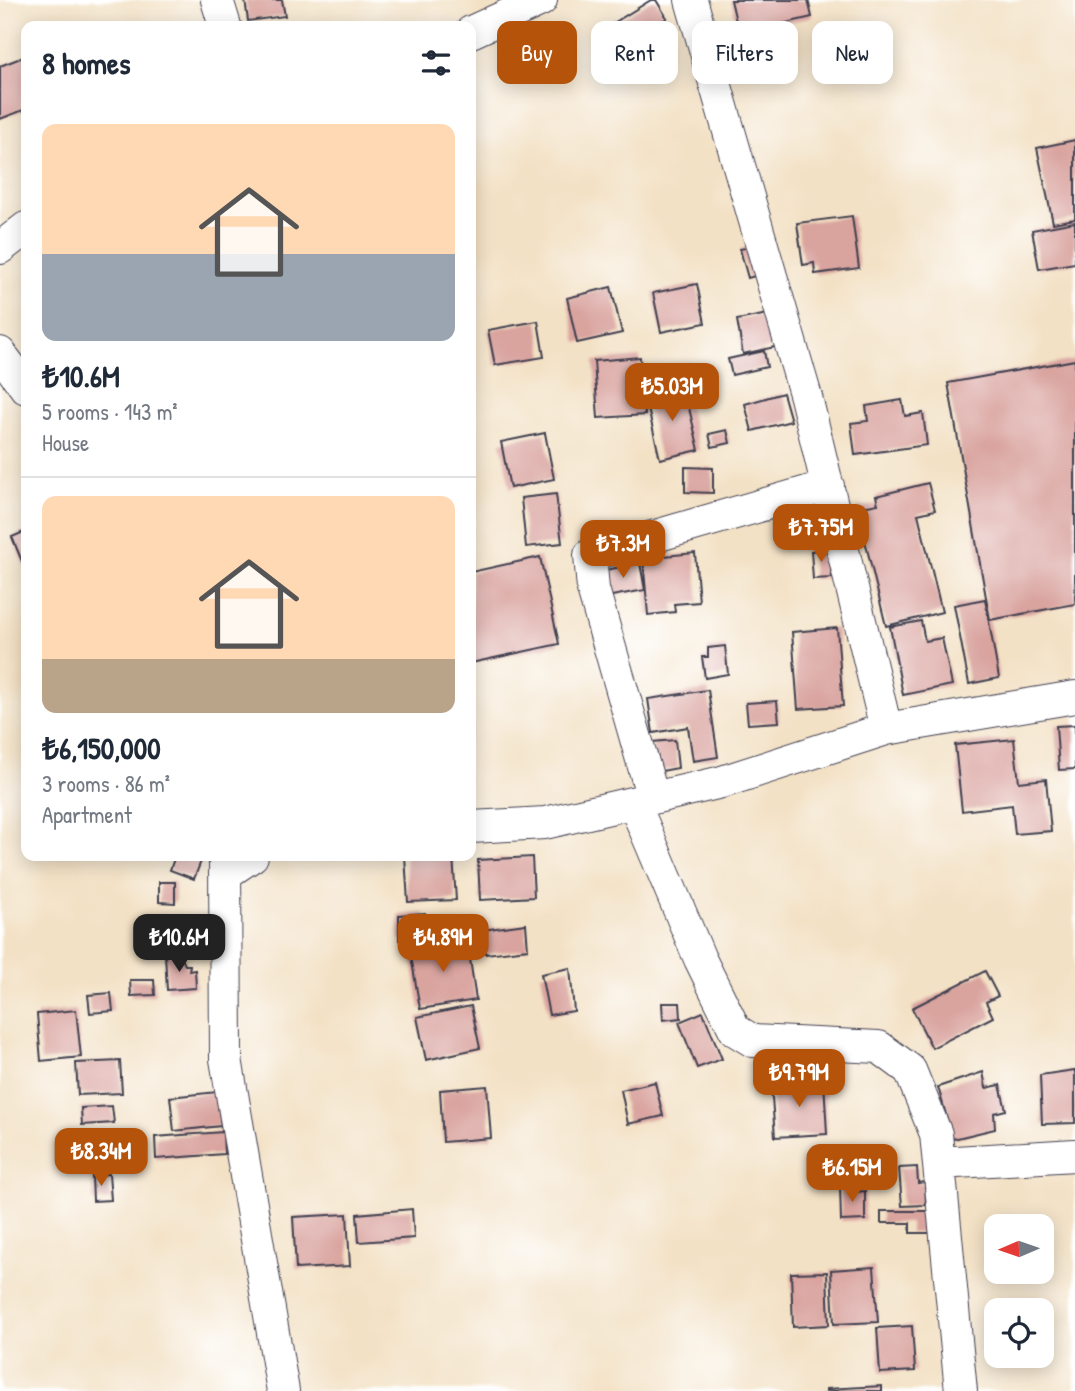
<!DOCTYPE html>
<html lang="en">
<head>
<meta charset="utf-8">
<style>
	body { margin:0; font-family:"Patrick Hand",sans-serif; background:#f2f2f3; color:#1f2937; height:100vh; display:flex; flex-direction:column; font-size:26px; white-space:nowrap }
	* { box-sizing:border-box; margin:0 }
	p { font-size:23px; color:#747a83 }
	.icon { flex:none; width:38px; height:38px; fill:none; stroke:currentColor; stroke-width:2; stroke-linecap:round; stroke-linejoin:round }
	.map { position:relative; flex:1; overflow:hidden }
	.sheet { position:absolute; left:21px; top:21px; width:455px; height:840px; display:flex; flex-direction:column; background:#fff; border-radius:14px; box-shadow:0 4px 18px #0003 }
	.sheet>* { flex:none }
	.banner { position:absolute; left:497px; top:21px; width:472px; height:63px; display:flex; gap:14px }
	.needle { width:46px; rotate:268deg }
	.tools { position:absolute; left:984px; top:1214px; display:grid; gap:14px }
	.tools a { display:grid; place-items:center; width:70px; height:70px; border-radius:14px; background:#fff; box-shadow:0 4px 18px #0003; font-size:35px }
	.price { position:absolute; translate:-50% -60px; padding:0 16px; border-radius:14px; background:#b45309; color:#fff; font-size:23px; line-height:46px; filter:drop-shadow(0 2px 4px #0008) }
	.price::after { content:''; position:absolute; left:50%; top:42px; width:21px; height:16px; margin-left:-10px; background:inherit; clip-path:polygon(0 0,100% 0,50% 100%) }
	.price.current { background:#222; color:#fff }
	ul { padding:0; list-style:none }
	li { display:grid; align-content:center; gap:14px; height:371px; padding:0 21px }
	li+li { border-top:2px solid #e0e1e3 }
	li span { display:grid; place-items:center; height:217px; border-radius:14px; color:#555 }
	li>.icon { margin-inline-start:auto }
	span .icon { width:126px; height:126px; fill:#fffc; stroke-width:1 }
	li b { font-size:30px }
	h2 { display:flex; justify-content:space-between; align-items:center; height:84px; padding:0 21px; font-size:30px }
	.pill { padding:0 24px; border-radius:14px; background:#fff; box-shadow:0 4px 18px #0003; font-size:24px; line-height:63px }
	.pill.current { background:#b45309; color:#fff }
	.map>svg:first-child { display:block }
	.building { fill:#d9a39e }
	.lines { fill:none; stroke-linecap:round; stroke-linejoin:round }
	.minor-casing { stroke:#413f50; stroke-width:34 }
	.minor { stroke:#fff; stroke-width:32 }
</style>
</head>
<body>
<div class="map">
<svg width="1075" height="1391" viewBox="0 0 1075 1391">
	<rect width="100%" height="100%" fill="#fff"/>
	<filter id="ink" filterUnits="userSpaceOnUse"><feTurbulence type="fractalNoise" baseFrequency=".0143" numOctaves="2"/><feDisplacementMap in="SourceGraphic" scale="14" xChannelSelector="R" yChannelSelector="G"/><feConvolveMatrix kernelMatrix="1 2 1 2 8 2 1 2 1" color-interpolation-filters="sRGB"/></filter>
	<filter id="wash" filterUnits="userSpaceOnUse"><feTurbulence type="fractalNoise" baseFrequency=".00686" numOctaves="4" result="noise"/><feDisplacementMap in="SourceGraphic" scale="28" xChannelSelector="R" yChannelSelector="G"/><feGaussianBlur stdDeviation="1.57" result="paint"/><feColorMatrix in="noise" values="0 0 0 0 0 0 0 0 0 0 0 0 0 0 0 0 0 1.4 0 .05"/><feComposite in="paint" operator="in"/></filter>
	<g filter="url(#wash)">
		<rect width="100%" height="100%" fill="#f3e1c5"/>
		<g id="blocks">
			<path class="building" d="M245 0H282L285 16 248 21Z
				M651 0H656L667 18 625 44 612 24Z
				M731 0H808L812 17 739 34Z
				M26 56V109L0 119V66Z
				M1075 140V219L1053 223 1037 148Z
				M852 216 859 268 815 274 814 263 803 265 797 223Z
				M1075 222V263L1039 269 1032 230Z
				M750 247 758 275 748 278 740 249Z
				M697 284 705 323 661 332 653 293Z
				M611 287 622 333 577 343 567 298Z
				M768 314 775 347 743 354 737 320Z
				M538 321 544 357 495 365 488 330Z
				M764 351 767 367 732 375 728 359Z
				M640 357 645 415 598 418 594 361Z
				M1075 360V604L990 620 948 383Z
				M684 387 699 450 660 459 645 396Z
				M783 393 791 421 752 431 745 404Z
				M902 400 905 416 923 413 927 445 855 455 851 423 868 421 866 406Z
				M727 430 730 443 712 447 709 434Z
				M545 433 554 479 510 488 501 442Z
				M685 467 713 468V493L685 492Z
				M928 483 935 510 918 514 942 612 886 626 857 508 878 504 876 496Z
				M556 494 562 543 526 547 521 498Z
				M26 531V571L12 537Z
				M829 549 832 578 813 579 811 551Z
				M695 553 699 602 674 604 675 612 648 615 643 558Z
				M540 557 559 644 471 663V572Z
				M640 563 645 590 606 597 601 571Z
				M985 599 999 678 969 684 954 605Z
				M921 621 925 641 942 638 952 685 903 695 890 627Z
				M837 628 843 706 798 709 792 632Z
				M725 646 728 674 705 678 702 657H708V648Z
				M708 690 718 757 693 761 688 727 653 733 648 699Z
				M777 701 779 722 748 724 746 703Z
				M1075 725V769L1059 770 1056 726Z
				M1014 739 1019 782 1046 779 1051 831 1015 834 1012 805 962 811 955 745Z
				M675 740 678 768 656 772 652 742Z
				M175 856H203L194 879 170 870Z
				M405 856H453L456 900 408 902Z
				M532 857 534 897 480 900 478 860Z
				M159 882H175V903L159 902Z
				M425 913 426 939 399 940V915Z
				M526 924 528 949 486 954 482 930Z
				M467 938 476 1000 420 1009 410 950Z
				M165 954H180L185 965H190L189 971 195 970 196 988 167 990Z
				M570 968 574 1011 549 1015 541 974Z
				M985 971 998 996 986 1002 993 1017 932 1048 912 1008Z
				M130 980H154L155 995 131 996Z
				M111 993 113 1011 90 1013 88 995Z
				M662 1003H680L681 1018 663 1020Z
				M471 1006 480 1048 426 1060 417 1017Z
				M76 1010 81 1057 41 1061 37 1014Z
				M703 1012 722 1059 697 1068 679 1022Z
				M120 1061 122 1093 78 1095 76 1063Z
				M1075 1070V1123L1042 1124 1040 1075Z
				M983 1072 986 1088 1000 1085 1006 1110 994 1113 995 1129 953 1139 938 1087Z
				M824 1081 827 1134 775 1137 771 1085Z
				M655 1082 663 1116 628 1124 621 1090Z
				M487 1086 491 1138 443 1142 440 1090Z
				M217 1092 221 1126 174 1131 170 1097Z
				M112 1106 114 1123 82 1125 81 1108Z
				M223 1132 224 1154 156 1159 155 1137Z
				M917 1167 918 1183 925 1182 926 1205 902 1206 899 1168Z
				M109 1174 111 1200 93 1201 92 1175Z
				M855 1184V1192L865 1191V1220L841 1221 840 1186Z
				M412 1209 414 1238 359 1242 357 1214Z
				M881 1211H930L931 1233H910V1223H881Z
				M347 1214 350 1266 296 1269 293 1217Z
				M874 1267 878 1322 834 1324 831 1270Z
				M827 1272 829 1325 793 1327 791 1273Z
				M912 1326 915 1371 880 1373 877 1328Z
				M882 1386V1391H826V1389Z"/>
		</g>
	</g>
	<g filter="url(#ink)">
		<use href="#blocks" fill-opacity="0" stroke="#413f50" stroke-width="2"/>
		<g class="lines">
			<defs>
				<path id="minor" d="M217 0 225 26
					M691 0 806 397 886 729
					M471 32 541 0
					M0 248 26 228
					M0 353 26 388
					M653 798 593 589 590 555 828 486
					M634 803 700 959 735 1030 753 1041 879 1047 910 1070 936 1134 961 1391
					M471 827 545 823 722 782 886 729 1075 697
					M225 856 226 1059 283 1391
					M225 874 252 856
					M939 1163 1075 1155"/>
			</defs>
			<use href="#minor" class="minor-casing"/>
			<use href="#minor" class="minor"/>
		</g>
	</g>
</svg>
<div class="tools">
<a><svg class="needle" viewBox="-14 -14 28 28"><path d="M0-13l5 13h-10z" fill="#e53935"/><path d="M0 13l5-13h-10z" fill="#747a83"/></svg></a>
<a><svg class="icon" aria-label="locate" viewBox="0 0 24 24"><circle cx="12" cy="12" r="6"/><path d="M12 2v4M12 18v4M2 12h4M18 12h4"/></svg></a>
</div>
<b class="price" style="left:672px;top:423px">₺5.03M</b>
<b class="price" style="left:821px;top:564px">₺7.75M</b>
<b class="price" style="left:623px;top:580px">₺7.3M</b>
<b class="price current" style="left:179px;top:974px">₺10.6M</b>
<b class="price" style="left:443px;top:974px">₺4.89M</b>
<b class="price" style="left:799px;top:1109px">₺9.79M</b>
<b class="price" style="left:101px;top:1188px">₺8.34M</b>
<b class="price" style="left:852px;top:1204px">₺6.15M</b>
<div class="banner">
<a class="pill current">Buy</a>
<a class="pill">Rent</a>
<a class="pill">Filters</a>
<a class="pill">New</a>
</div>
<section class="sheet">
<h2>8 homes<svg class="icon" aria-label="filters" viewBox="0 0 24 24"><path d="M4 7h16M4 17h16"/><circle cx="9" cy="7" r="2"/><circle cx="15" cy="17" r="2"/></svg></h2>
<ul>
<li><span style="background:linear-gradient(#ffd9b3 60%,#9aa5b1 0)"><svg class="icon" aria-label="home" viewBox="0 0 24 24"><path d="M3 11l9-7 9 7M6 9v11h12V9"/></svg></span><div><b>₺10.6M</b><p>5 rooms · 143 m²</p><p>House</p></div></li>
<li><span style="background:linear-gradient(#ffd9b3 75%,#b9a48a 0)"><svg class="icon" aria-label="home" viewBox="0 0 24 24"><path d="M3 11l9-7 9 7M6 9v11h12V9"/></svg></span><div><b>₺6,150,000</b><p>3 rooms · 86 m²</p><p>Apartment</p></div></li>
</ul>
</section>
</div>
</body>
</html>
